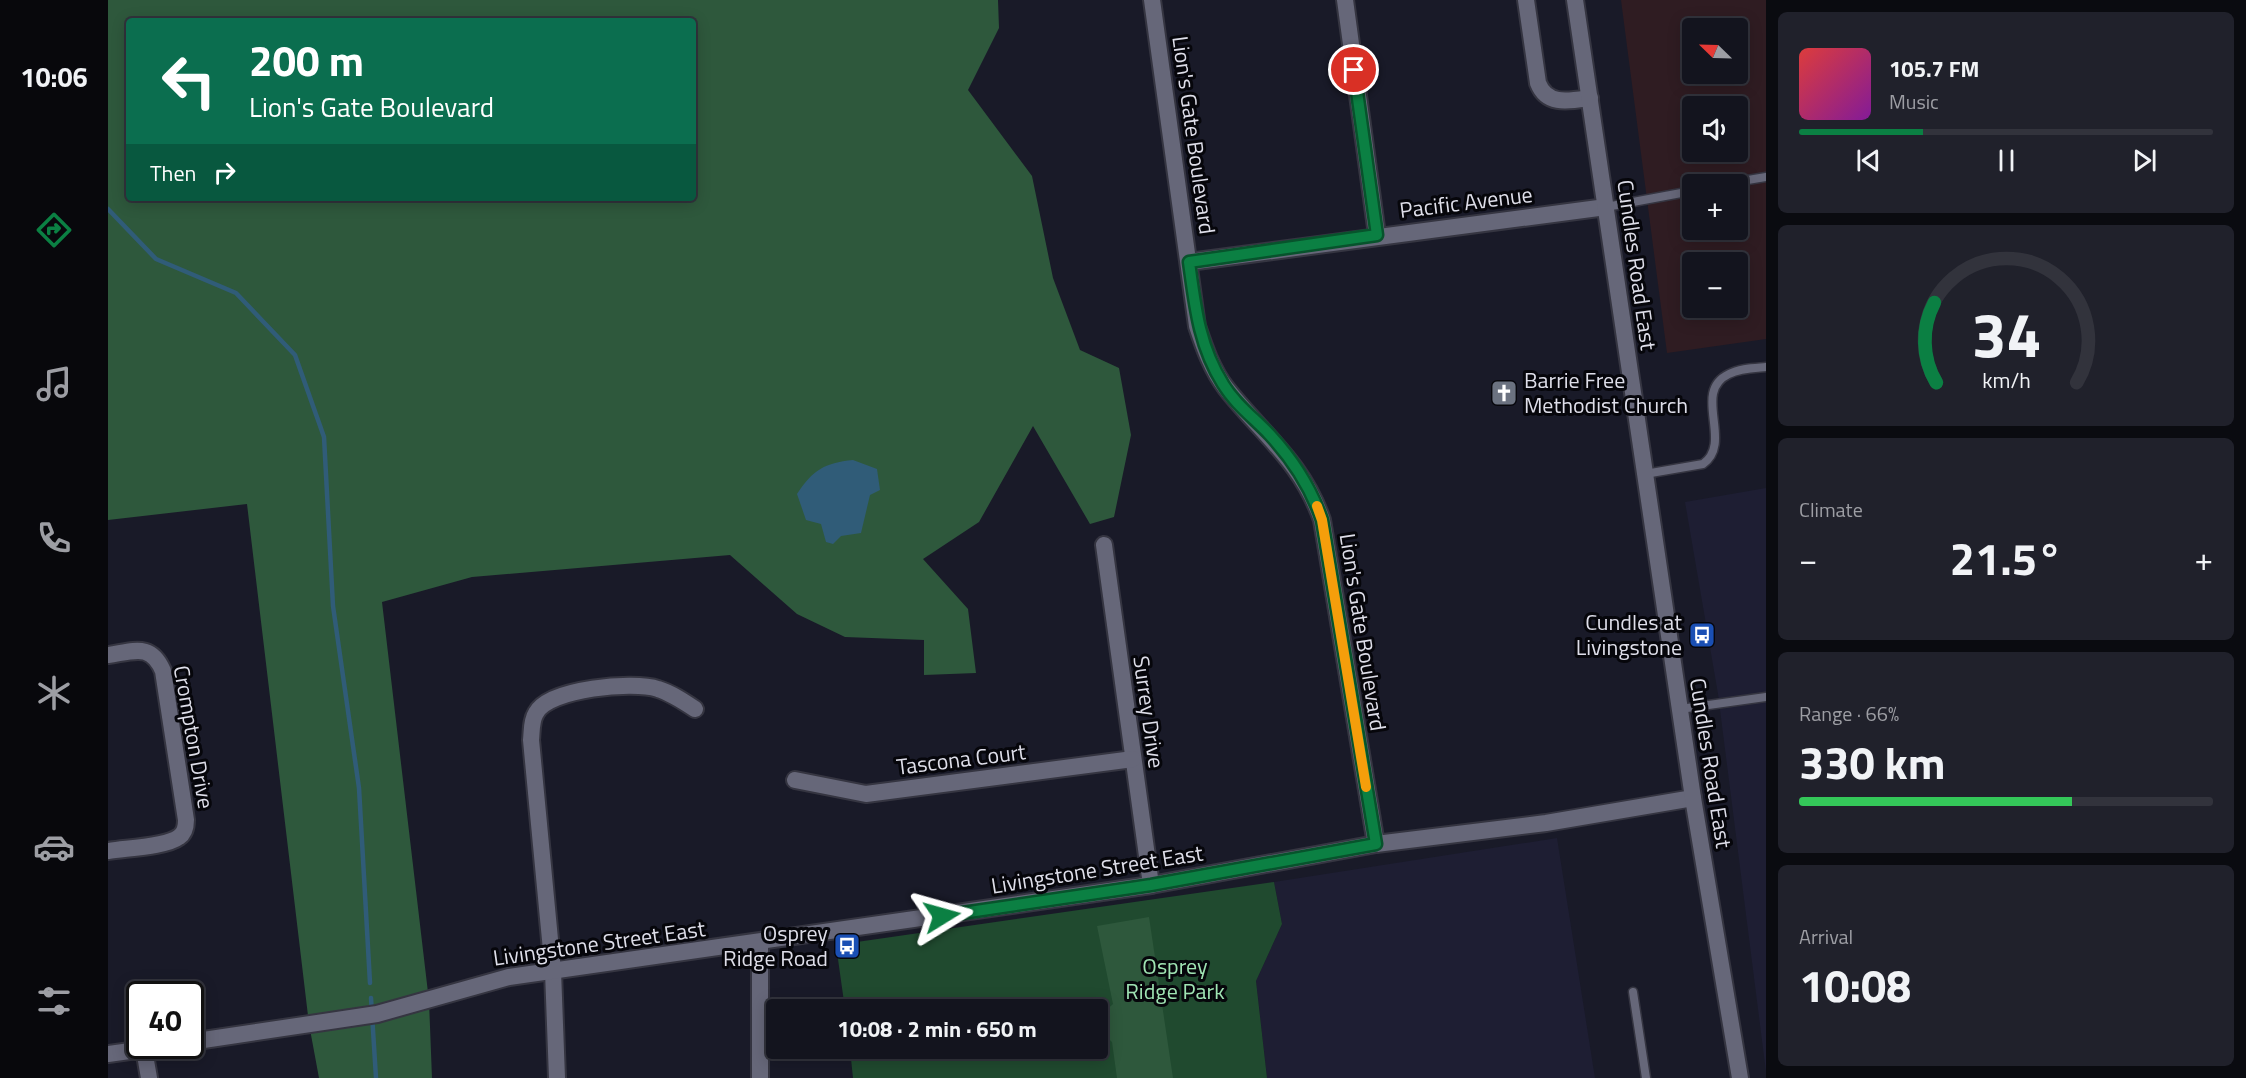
<!DOCTYPE html>
<html lang="en">
<head>
<meta charset="utf-8">
<style>
	:root { --surface:#13141e; --page:#20212b; --text:#f1f3f6; --muted:#9d9ea4; --line:#32333c; --accent:#0b8043 }
	body { margin:0; font-family:"Titillium Web",sans-serif; background:var(--page); color:var(--text); height:100vh; display:flex; flex-direction:column; font-size:22px; white-space:nowrap }
	* { box-sizing:border-box; margin:0 }
	p { font-size:20px; color:var(--muted) }
	.icon { flex:none; width:33px; height:33px; fill:none; stroke:currentColor; stroke-width:2; stroke-linecap:round; stroke-linejoin:round }
	.map { position:relative; flex:1; overflow:hidden }
	.side { display:flex; flex-direction:column; gap:12px; padding:12px; background:#0a0b10; width:480px }
	.side>* { flex:none }
	.guide { position:absolute; left:18px; top:18px; width:570px; height:183px; border-radius:6px; box-shadow:0 3px 15px #0003,0 0 0 2px var(--line); background:#0b6e4f; color:#fff; overflow:hidden }
	.needle { width:39px; rotate:293deg }
	.tools { position:absolute; left:1574px; top:18px; display:grid; gap:12px }
	.tools a { display:grid; place-items:center; width:66px; height:66px; border-radius:6px; background:var(--surface); box-shadow:0 3px 15px #0003,0 0 0 2px var(--line); font-size:30px }
	.speed { position:absolute; left:18px; top:981px; display:flex; gap:12px; font-size:30px; font-weight:700; text-align:center }
	.speed>* { display:grid; place-content:center; width:78px; height:78px; border-radius:50%; background:var(--surface); box-shadow:0 3px 15px #0003,0 0 0 2px var(--line); line-height:1 }
	.speed .limit { border:3px solid #111; border-radius:9px; background:#fff; color:#111 }
	.pin { position:absolute; display:grid; place-items:center; width:51px; height:51px; color:#fff; margin:-26px; border:3px solid #fff; border-radius:50%; box-shadow:0 2px 6px #0007 }
	.me { position:absolute; width:66px; margin:-33px; rotate:82deg; stroke-linejoin:round; filter:drop-shadow(0 0 4px #0008) }
	.turn { display:flex; align-items:center; gap:21px; height:126px; padding:0 24px; font-size:27px }
	.turn .icon { width:78px; height:78px; stroke-width:2.5 }
	.turn b { display:block; font-size:42px; line-height:51px }
	.then { display:flex; align-items:center; height:57px; padding:0 24px; background:#0003; gap:12px; font-size:22px }
	.big { font-size:45px; font-weight:700; line-height:1.1 }
	.side .widget { flex:1; display:flex; flex-direction:column; justify-content:center; gap:9px; min-width:0; padding:0 21px; border-radius:9px; background:var(--page) }
	.side .dial { align-items:center; gap:0 }
	.dial svg { height:156px; overflow:visible; fill:none; stroke:var(--line); stroke-width:7; stroke-linecap:round; text-anchor:middle }
	.dial text { fill:var(--text); stroke:none }
	.song { display:flex; align-items:center; gap:18px }
	.cover { width:72px; height:72px; border-radius:9px; background:linear-gradient(135deg,hsl(0 70% 55%),hsl(290 70% 35%)) }
	.played { height:6px; border-radius:3px; background:linear-gradient(90deg,var(--accent) 30%,var(--line) 30%) }
	.keys { display:flex; justify-content:space-around; direction:ltr }
	.heat { display:flex; justify-content:space-between; align-items:center; font-size:33px; direction:ltr }
	.charge { height:9px; border-radius:4px; background:linear-gradient(90deg,#34c759 66%,var(--line) 0) }
	.trip { position:absolute; left:658px; top:999px; width:342px; height:60px; border-radius:6px; background:var(--surface); box-shadow:0 3px 15px #0003,0 0 0 2px var(--line); font-weight:700; line-height:60px; text-align:center }
	main { display:flex; flex:1; min-height:0 }
	.menu { display:flex; flex-direction:column; width:108px; justify-content:space-around; align-items:center; background:#08080c; color:var(--muted) }
	.menu .icon { width:42px; height:42px }
	.menu .active { color:var(--accent) }
	.menu b { font-size:27px; color:var(--text) }
	.map>svg:first-child { display:block }
	.commercial { fill:#2f1c22; fill-rule:evenodd }
	.built { fill:#1e1e33 }
	.green { fill:#204a2f }
	.forest { fill:#2e583c; fill-rule:evenodd }
	.water { fill:#305c78 }
	.lines { fill:none; stroke-linecap:round; stroke-linejoin:round }
	.stream { stroke:#305c78; stroke-width:4.5 }
	.service-casing { stroke:#353541; stroke-width:11 }
	.minor-casing { stroke:#353541; stroke-width:20 }
	.tertiary-casing { stroke:#353541; stroke-width:20 }
	.secondary-casing { stroke:#353541; stroke-width:20 }
	.service { stroke:#666779; stroke-width:8 }
	.minor { stroke:#666779; stroke-width:16 }
	.tertiary { stroke:#666779; stroke-width:16 }
	.secondary { stroke:#666779; stroke-width:16 }
	.route-casing { stroke:#07532c; stroke-width:15 }
	.route { stroke:#0b8043; stroke-width:10 }
	.slow { stroke:#f59e0b; stroke-width:10 }
	.labels { text-anchor:middle; dominant-baseline:central; stroke-width:6; stroke-linejoin:round; paint-order:stroke }
	.street-label { font-size:22px; fill:#dedee9; stroke:#06060b }
	.poi-label { font-size:22px; fill:#dedee9; stroke:#06060b; text-anchor:end }
	.park-label { font-size:22px; fill:#9fe4b3; stroke:#06060b }
</style>
</head>
<body>
<main>
<nav class="menu">
<b>10:06</b>
<svg class="icon active" aria-label="directions" viewBox="0 0 24 24"><path d="M12 3l9 9-9 9-9-9zM9 14v-3h6M13 9l2 2-2 2"/></svg>
<svg class="icon" aria-label="music" viewBox="0 0 24 24"><path d="M9 18V5l10-2v13"/><circle cx="6" cy="18" r="3"/><circle cx="16" cy="16" r="3"/></svg>
<svg class="icon" aria-label="phone" viewBox="0 0 24 24"><path d="M5 4h4l2 5-3 2q2 4 5 5l2-3 5 2v4C11 20 4 13 5 4z"/></svg>
<svg class="icon" aria-label="climate" viewBox="0 0 24 24"><path d="M12 3v18M4 7l16 10M4 17L20 7"/></svg>
<svg class="icon" aria-label="car" viewBox="0 0 24 24"><path d="M5 17H2v-5l4-1 3-4h7l3 4 3 1v5h-3M9 17h6M6 11h13"/><circle cx="7" cy="17" r="2"/><circle cx="17" cy="17" r="2"/></svg>
<svg class="icon" aria-label="filters" viewBox="0 0 24 24"><path d="M4 7h16M4 17h16"/><circle cx="9" cy="7" r="2"/><circle cx="15" cy="17" r="2"/></svg>
</nav>
<div class="map">
<svg width="1658" height="1078" viewBox="0 0 1658 1078">
	<rect width="100%" height="100%" fill="#191a28"/>
	<path class="commercial" d="M1513 0H1658V339L1559 353ZM1584 28H1629V74H1584ZM1584 106H1629V152H1584ZM1584 184H1629V230H1584ZM1584 262H1629V308H1584Z"/>
	<g class="built">
		<path d="M1658 488V1072L1610 694 1577 502Z"/>
		<path d="M1449 838 1487 1078H1159L1148 981 1174 924 1166 882Z"/>
	</g>
	<path class="green" d="M1166 882 1174 924 1148 981 1159 1078H745L742 1049 990 1048V1010L737 1009 728 945Z"/>
	<g class="forest">
		<path d="M0 0H890L891 28 860 90 924 176 945 278 972 350 1011 368 1023 435 1006 517 982 524 925 426 871 522 815 559 860 609 868 673 816 675V640L737 637 689 614 622 555 364 577 274 602 321 1001 324 1078H211L201 1024 139 504 0 520ZM21 21H585V198H21Z"/>
		<path d="M1041 917 1065 1078H1009L1004 1042 990 1029V1018L1005 1004 989 926Z"/>
	</g>
	<path class="water" d="M745 460 769 469 772 490 762 495 753 533 733 536 725 544 718 542 713 524 698 520 689 494C705 470 716 463 745 460Z"/>
	<g class="lines">
		<g class="stream">
			<path d="M0 209 48 259 128 293 187 355 216 437 225 606 251 788 262 983"/>
			<path d="M263 998 268 1078"/>
		</g>
		<defs>
			<g id="service">
				<path d="M1616 184 1658 177"/>
				<path d="M1498 207 1584 191"/>
				<path d="M1537 474 1595 464C1626 442 1583 392 1621 374 1632 368 1646 368 1658 367"/>
				<path d="M1572 709 1658 697"/>
				<path d="M1525 992 1538 1078"/>
			</g>
			<g id="minor">
				<path d="M1044 0 1089 326C1096 347 1104 370 1118 388 1154 434 1194 462 1214 520L1268 844"/>
				<path d="M1237 0 1269 235"/>
				<path d="M1418 0 1430 83C1439 106 1461 101 1482 98"/>
				<path d="M1081 262 1498 207"/>
				<path d="M996 545 1043 885"/>
				<path d="M0 655C27 651 43 643 55 671L78 820C78 826 77 833 71 837 58 847 17 848 0 851"/>
				<path d="M687 780 758 794 1025 759"/>
				<path d="M652 943V1078"/>
				<path d="M36 1049 41 1078"/>
				<path d="M449 1078 445 971 423 740C424 731 423 721 428 713 441 688 526 681 550 689 563 693 575 701 587 709"/>
			</g>
			<g id="tertiary">
				<path d="M82 1042 269 1014 401 977 1043 885 1268 844 1438 823 1585 798"/>
				<path d="M0 1054 57 1046"/>
			</g>
			<path id="secondary" d="M1467 0 1585 798 1632 1078"/>
		</defs>
		<use href="#service" class="service-casing"/>
		<use href="#minor" class="minor-casing"/>
		<use href="#tertiary" class="tertiary-casing"/>
		<use href="#secondary" class="secondary-casing"/>
		<use href="#service" class="service"/>
		<use href="#minor" class="minor"/>
		<use href="#tertiary" class="tertiary"/>
		<use href="#secondary" class="secondary"/>
	</g>
	<g class="lines">
		<defs>
			<path id="route" d="M834 916 1043 885 1268 844 1214 520C1203 488 1185 460 1162 435 1146 418 1127 404 1115 384 1091 346 1087 306 1081 262L1269 235 1246 70"/>
		</defs>
		<use href="#route" class="route-casing"/>
		<use href="#route" class="route"/>
		<path class="slow" d="M1209 506 1214 520 1258 787"/>
	</g>
	<defs>
		<symbol id="church-square" viewBox="-11 -11 22 22"><rect x="-9" y="-9" width="18" height="18" rx="4" fill="#6b7280" stroke="#06060b"/><path d="M-1.2-6h2.4v3.5h3.3v2.4h-3.3V6h-2.4V-.1h-3.3v-2.4h3.3Z" fill="#fff"/></symbol>
		<symbol id="bus-square" viewBox="-11 -11 22 22"><rect x="-9" y="-9" width="18" height="18" rx="4" fill="#1a4fb4" stroke="#06060b"/><path d="M-5-6H5V4H4V6H2V4H-2V6H-4V4H-5ZM-3.5-4V0h7V-4ZM-3.5 1.2v1.5H-2V1.2ZM2 1.2v1.5H3.5V1.2Z" fill="#fff"/></symbol>
	</defs>
	<g fill-rule="evenodd">
		<use href="#church-square" x="1381" y="378" width="30" height="30"/>
		<use href="#bus-square" x="1579" y="620" width="30" height="30"/>
		<use href="#bus-square" x="724" y="931" width="30" height="30"/>
	</g>
	<g class="labels">
		<g class="street-label">
			<text transform="translate(1086 135) rotate(82)">Lion's Gate Boulevard</text>
			<text transform="translate(1358 202) rotate(-7)">Pacific Avenue</text>
			<text transform="translate(1529 265) rotate(82)">Cundles Road East</text>
			<text transform="translate(1255 632) rotate(81)">Lion's Gate Boulevard</text>
			<text transform="translate(1041 712) rotate(82)">Surrey Drive</text>
			<text transform="translate(86 737) rotate(80)">Crompton Drive</text>
			<text transform="translate(853 759) rotate(-7)">Tascona Court</text>
			<text transform="translate(1603 763) rotate(81)">Cundles Road East</text>
			<text transform="translate(989 869) rotate(-9)">Livingstone Street East</text>
			<text transform="translate(491 943) rotate(-8)">Livingstone Street East</text>
		</g>
		<g class="poi-label">
			<text x="1416" y="380" text-anchor="start">Barrie Free<tspan x="1416" dy="25">Methodist Church</tspan></text>
			<text x="1574" y="622">Cundles at<tspan x="1574" dy="25">Livingstone</tspan></text>
			<text x="720" y="933">Osprey<tspan x="720" dy="25">Ridge Road</tspan></text>
		</g>
		<g class="park-label">
			<text x="1067" y="966">Osprey<tspan x="1067" dy="25">Ridge Park</tspan></text>
		</g>
	</g>
</svg>
<div class="tools">
<a><svg class="needle" viewBox="-14 -14 28 28"><path d="M0-13l5 13h-10z" fill="#e53935"/><path d="M0 13l5-13h-10z" fill="#9d9ea4"/></svg></a>
<a><svg class="icon" aria-label="sound" viewBox="0 0 24 24"><path d="M4 9h4l5-4v14l-5-4H4zM17 9q2 3 0 6"/></svg></a>
<a>+</a>
<a>−</a>
</div>
<div class="speed"><div class="limit">40</div></div>
<div class="pin" style="left:1246px;top:70px;background:#d93025"><svg class="icon" aria-label="arrive" viewBox="0 0 24 24"><path d="M6 21V4h12l-3 4 3 4H6"/></svg></div>
<svg class="me" style="left:834px;top:916px" viewBox="-20 -20 40 40"><path d="M0-17L14 15 0 8-14 15z" fill="#0b8043" stroke="#fff" stroke-width="4"/></svg>
<div class="trip">10:08 · 2 min · 650 m</div>
<div class="guide">
<div class="turn"><svg class="icon" aria-label="left" viewBox="0 0 24 24"><path d="M17 20v-9H6M10 6l-5 5 5 5"/></svg><div><b>200 m</b>Lion's Gate Boulevard</div></div>
<div class="then">Then<svg class="icon" aria-label="right" viewBox="0 0 24 24"><path d="M7 20v-9h11M14 6l5 5-5 5"/></svg></div>
</div>
</div>
<section class="side">
<div class="widget">
<div class="song"><i class="cover"></i><div><b>105.7 FM</b><p>Music</p></div></div>
<div class="played"></div>
<div class="keys"><svg class="icon" aria-label="previous" viewBox="0 0 24 24"><path d="M18 5L8 12l10 7zM5 5v14"/></svg><svg class="icon" aria-label="pause" viewBox="0 0 24 24"><path d="M8 5v14M16 5v14"/></svg><svg class="icon" aria-label="next" viewBox="0 0 24 24"><path d="M6 5l10 7-10 7zM19 5v14"/></svg></div>
</div>
<div class="widget dial"><svg viewBox="0 0 100 80">
<path d="M14 69A42 42 0 1 1 86 69"/>
<path d="M14 69A42 42 0 0 1 13 28" stroke="#0b8043"/>
<text x="50" y="56" font-size="32" font-weight="700">34</text>
<text x="50" y="72" font-size="11">km/h</text>
</svg></div>
<div class="widget"><p>Climate</p>
<div class="heat"><a>−</a><b class="big">21.5°</b><a>+</a></div>
</div>
<div class="widget"><p>Range · 66%</p><b class="big">330 km</b><div class="charge"></div></div>
<div class="widget"><p>Arrival</p><b class="big">10:08</b></div>
</section>
</main>
</body>
</html>
